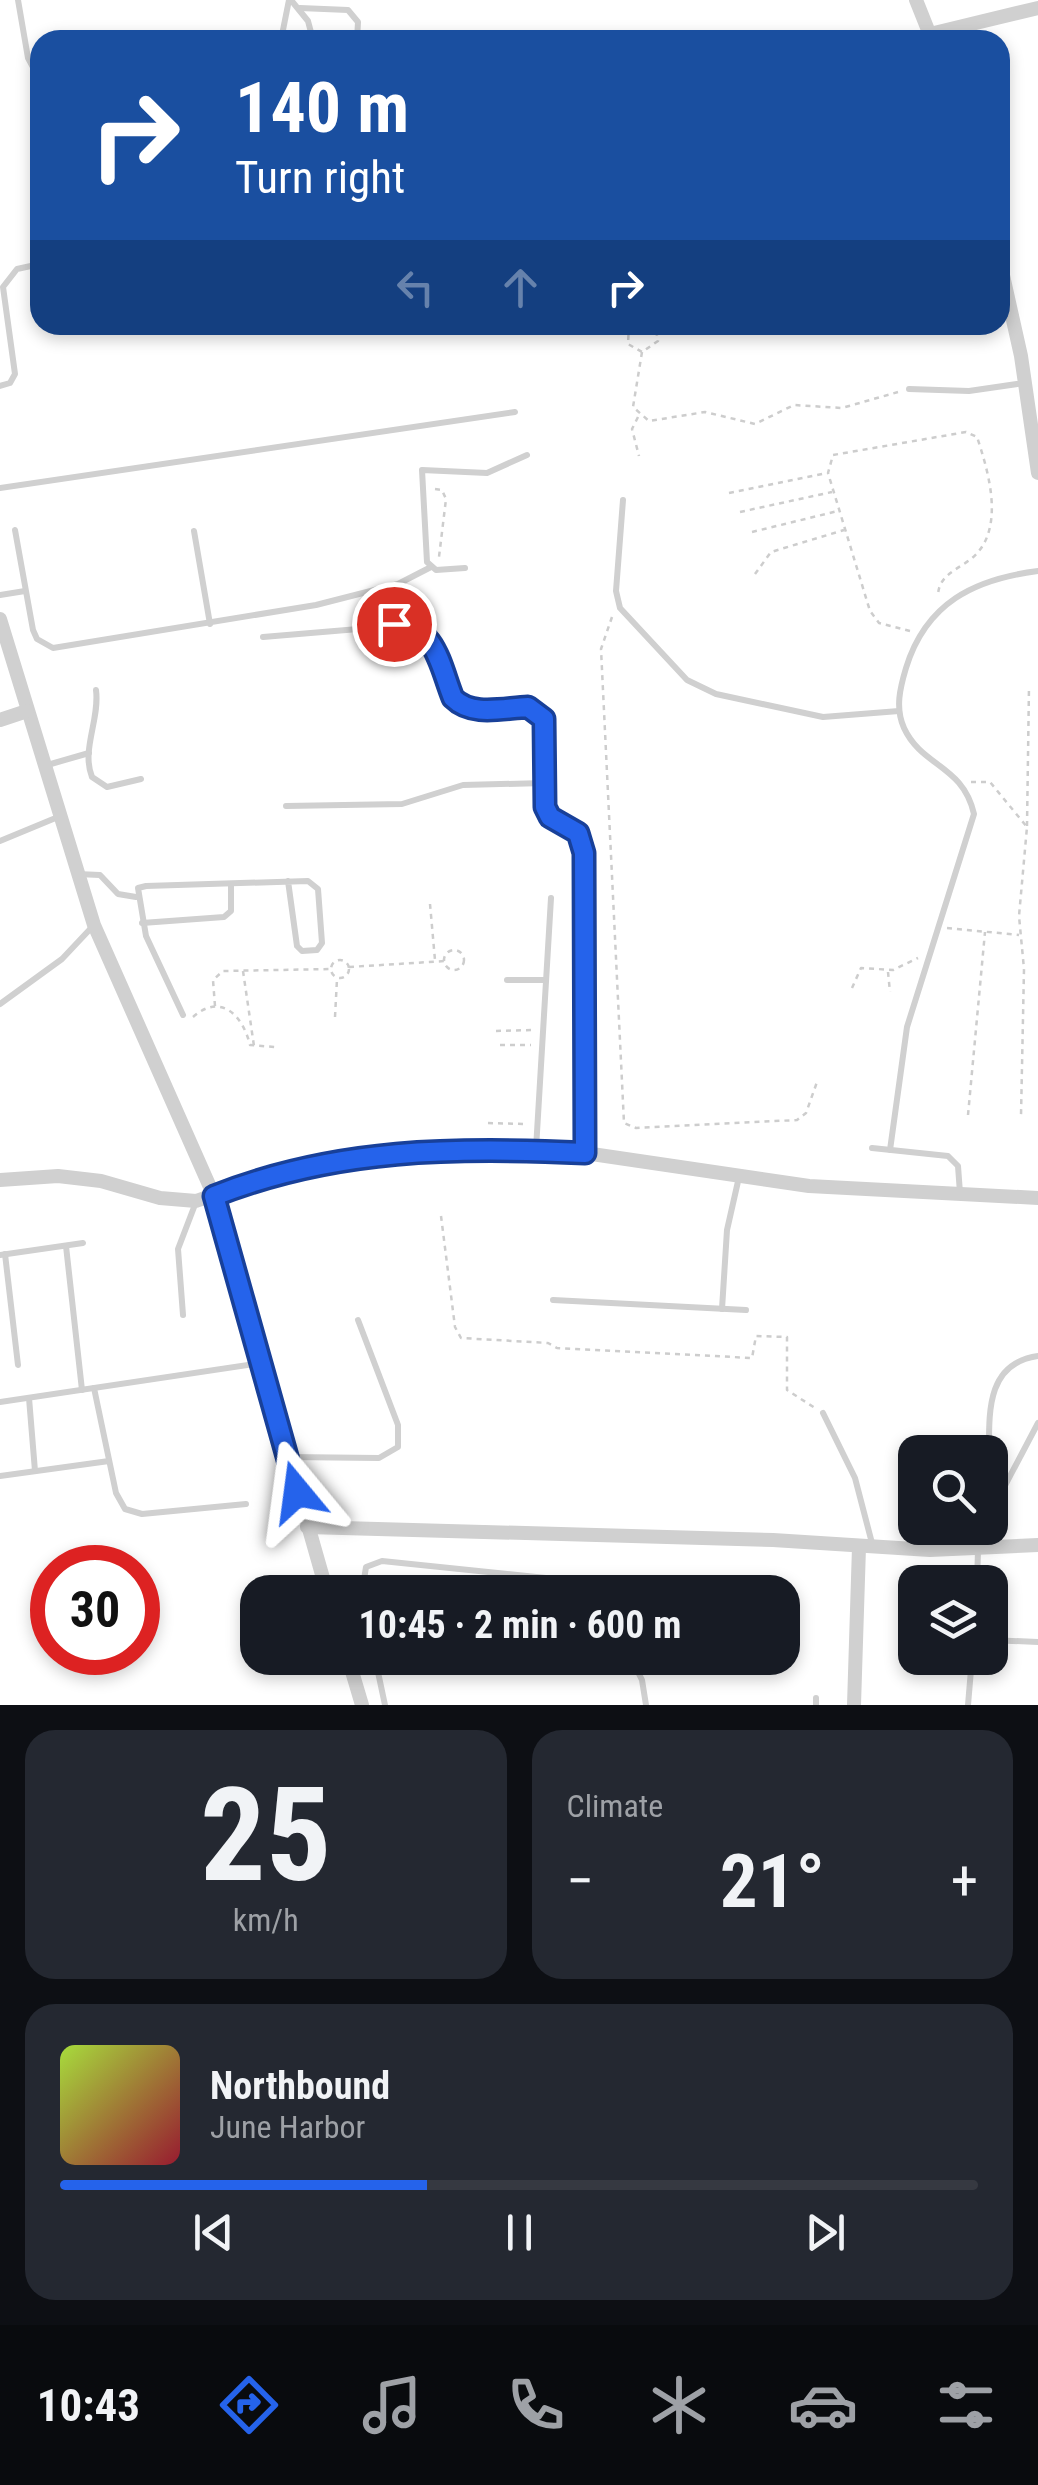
<!DOCTYPE html>
<html lang="en">
<head>
<meta charset="utf-8">
<style>
	:root { --surface:#171b24; --page:#242831; --text:#f1f3f6; --muted:#9ea1a6; --line:#363941; --accent:#2563eb }
	body { margin:0; font-family:"Roboto Condensed",sans-serif; background:var(--page); color:var(--text); height:100vh; display:flex; flex-direction:column; font-size:38px; white-space:nowrap }
	* { box-sizing:border-box; margin:0 }
	p { font-size:32px; color:var(--muted) }
	.icon { flex:none; width:55px; height:55px; fill:none; stroke:currentColor; stroke-width:2; stroke-linecap:round; stroke-linejoin:round }
	.map { position:relative; height:1705px; overflow:hidden }
	.details { display:flex; flex-direction:column; gap:25px; padding:25px; background:#0d0f14; flex:1 }
	.details>* { flex:none }
	.guide { position:absolute; left:30px; top:30px; width:980px; height:305px; border-radius:30px; box-shadow:0 5px 15px #0003; background:#1a4fa0; color:#fff; overflow:hidden }
	.buttons { position:absolute; left:898px; top:1435px; display:grid; gap:20px }
	.buttons a { display:grid; place-items:center; width:110px; height:110px; border-radius:20px; background:var(--surface); box-shadow:0 5px 15px #0003; font-size:50px }
	.speed { position:absolute; left:30px; top:1545px; display:flex; gap:20px; font-size:50px; font-weight:700; text-align:center }
	.speed>* { display:grid; place-content:center; width:130px; height:130px; border-radius:50%; background:var(--surface); box-shadow:0 5px 15px #0003; line-height:1 }
	.speed .limit { border:15px solid #d22; background:#fff; color:#111 }
	.pin { position:absolute; display:grid; place-items:center; width:85px; height:85px; color:#fff; margin:-42px; border:5px solid #fff; border-radius:50%; box-shadow:0 2px 10px #0007 }
	.me { position:absolute; width:110px; margin:-55px; rotate:344deg; stroke-linejoin:round; filter:drop-shadow(0 0 8px #0008) }
	.turn { display:flex; align-items:center; gap:35px; height:210px; padding:0 40px; font-size:45px }
	.turn .icon { width:130px; height:130px; stroke-width:2.5 }
	.turn b { display:block; font-size:70px; line-height:85px }
	.lanes { display:flex; align-items:center; height:95px; padding:0 40px; background:#0003; justify-content:center; gap:50px; direction:ltr }
	.lanes .off { opacity:.35 }
	.big { font-size:75px; font-weight:700; line-height:1.1 }
	.details .card { flex:1; display:flex; flex-direction:column; justify-content:center; gap:15px; min-width:0; padding:0 35px; border-radius:30px; background:var(--page) }
	.details .dial { align-items:center; gap:0 }
	.dial b { font-size:130px; line-height:1 }
	.song { display:flex; align-items:center; gap:30px }
	.cover { width:120px; height:120px; border-radius:15px; background:linear-gradient(135deg,hsl(80 70% 55%),hsl(350 70% 35%)) }
	.played { height:10px; border-radius:5px; background:linear-gradient(90deg,var(--accent) 40%,var(--line) 40%) }
	.keys { display:flex; justify-content:space-around; direction:ltr }
	.heat { display:flex; justify-content:space-between; align-items:center; font-size:55px; direction:ltr }
	.details .tiles { flex:1; display:grid; gap:25px; grid-template-columns:1fr 1fr }
	.card:last-child { grid-column:span 2 }
	.trip { position:absolute; left:240px; top:1575px; width:560px; height:100px; border-radius:30px; background:var(--surface); box-shadow:0 5px 15px #0003; font-weight:700; line-height:100px; text-align:center }
	.dock { display:flex; height:160px; justify-content:space-around; align-items:center; background:#090b0e; color:var(--muted) }
	.dock .icon { width:70px; height:70px }
	.dock .active { color:var(--accent) }
	.dock b { font-size:45px; color:var(--text) }
	.map>svg:first-child { display:block }
	.lines { fill:none; stroke-linecap:round; stroke-linejoin:round }
	.path { stroke:#cdcdcd; stroke-width:2.5; stroke-dasharray:5 5; stroke-linecap:butt }
	.lane { stroke:#d0d0d0; stroke-width:6 }
	.street { stroke:#d0d0d0; stroke-width:14 }
	.route-casing { stroke:#184099; stroke-width:25 }
	.route { stroke:#2563eb; stroke-width:18 }
</style>
</head>
<body>
<div class="map">
<svg width="1038" height="1705" viewBox="0 0 1038 1705">
	<rect width="100%" height="100%" fill="#fff"/>
	<g class="lines">
		<g class="path">
			<path d="M629 325 628 344 642 352 658 341 655 325"/>
			<path d="M725 325 739 334"/>
			<path d="M660 331 682 325"/>
			<path d="M642 352 633 407 649 421 705 412 755 424 794 405 842 408 898 392"/>
			<path d="M638 417 632 429 639 456"/>
			<path d="M435 489 442 490 446 499 439 557"/>
			<path d="M729 493 827 473"/>
			<path d="M740 512 832 492"/>
			<path d="M752 532 838 511"/>
			<path d="M755 574 771 552 844 530"/>
			<path d="M612 617 601 649 624 1123 636 1128 797 1120 806 1113 817 1082"/>
			<path d="M910 631 879 623 870 611 828 473 833 455 966 432 977 437C988 470 1003 521 979 551 966 568 939 571 938 595"/>
			<path d="M971 782H990L1027 827 1019 916 1024 969 1021 1116"/>
			<path d="M1027 826 1029 686"/>
			<path d="M430 904 435 960"/>
			<path d="M947 928 1019 935"/>
			<circle cx="454" cy="960" r="10"/>
			<circle cx="340" cy="969" r="9"/>
			<path d="M349 967 445 961"/>
			<path d="M243 971 254 1046"/>
			<path d="M888 972 890 992"/>
			<path d="M852 988 861 968 893 970 918 958"/>
			<path d="M215 1006 213 980 223 971 331 969"/>
			<path d="M193 1017C221 992 243 1016 250 1045L275 1047"/>
			<path d="M335 1017 337 979"/>
			<path d="M496 1031 532 1030"/>
			<path d="M500 1045H531"/>
			<path d="M968 1115 985 932"/>
			<path d="M488 1123 526 1124"/>
			<path d="M441 1216 455 1327 461 1338 548 1343 557 1348 752 1358 756 1336 787 1337V1390L815 1408"/>
		</g>
		<g class="lane">
			<path d="M18 0 28 58 40 80"/>
			<path d="M291 0 308 21 313 40"/>
			<path d="M300 8 348 10 358 22 357 40"/>
			<path d="M281 40 289 0"/>
			<path d="M34 199 40 198"/>
			<path d="M0 386 10 383 15 374 3 287 17 269 40 264"/>
			<path d="M909 389 969 391 1024 383"/>
			<path d="M0 488 515 412"/>
			<path d="M623 500 616 591 620 608 687 680 716 694 823 717 899 711"/>
			<path d="M15 530 33 630 37 639 53 648 316 605 398 584 431 567"/>
			<path d="M194 531 210 624"/>
			<path d="M465 568 436 570 427 562 422 470 487 473 527 455"/>
			<path d="M0 595 25 591"/>
			<path d="M263 637 406 625C451 640 432 689 463 707 486 720 519 696 541 713L545 807C552 822 564 822 576 832 591 845 585 885 585 904"/>
			<path d="M96 690C100 719 81 750 92 777L107 787 141 779"/>
			<path d="M44 766 89 753"/>
			<path d="M286 806 402 804 463 785 544 783"/>
			<path d="M0 841 58 817"/>
			<path d="M77 874 100 875 118 894 136 897"/>
			<path d="M142 923 224 917 231 911V884"/>
			<path d="M507 980H546"/>
			<path d="M0 1004 62 959 93 926"/>
			<path d="M183 1015 146 936 138 888 146 886 308 881 318 889 322 943 317 950 302 951 297 946 288 881"/>
			<path d="M872 1148 948 1156 958 1166 960 1193"/>
			<path d="M536 1149 551 898"/>
			<path d="M890 1150 907 1027 974 814C963 765 922 767 904 728 895 708 900 688 906 668 926 603 974 579 1038 571"/>
			<path d="M66 1246 82 1390"/>
			<path d="M5 1254 18 1365"/>
			<path d="M0 1255 83 1243"/>
			<path d="M553 1300 746 1310"/>
			<path d="M722 1309 727 1230 739 1177"/>
			<path d="M183 1315 178 1249 196 1202"/>
			<path d="M94 1388 116 1493 125 1509 142 1514 246 1504"/>
			<path d="M29 1398 35 1471"/>
			<path d="M0 1402 261 1363"/>
			<path d="M823 1413 855 1478 873 1547"/>
			<path d="M989 1452C989 1411 987 1363 1038 1356"/>
			<path d="M288 1457 379 1458 398 1447V1425L358 1320"/>
			<path d="M0 1476 109 1461"/>
			<path d="M990 1514 1038 1423"/>
			<path d="M987 1546V1528"/>
			<path d="M977 1582 978 1551"/>
			<path d="M362 1592 366 1567 382 1561 565 1580 583 1592"/>
			<path d="M990 1640 1038 1642"/>
			<path d="M375 1658 385 1705"/>
			<path d="M631 1658 642 1680 646 1705"/>
			<path d="M816 1705V1698"/>
			<path d="M968 1705 972 1658"/>
		</g>
		<g class="street">
			<path d="M916 0 932 40"/>
			<path d="M930 34 1038 8"/>
			<path d="M1000 262 1021 356 1038 473"/>
			<path d="M0 619 94 925 214 1196 327 1592"/>
			<path d="M0 720 27 711"/>
			<path d="M585 1153V906"/>
			<path d="M0 1180 58 1176 101 1181 160 1198 196 1201 274 1174 338 1159 417 1150 496 1149 585 1153 809 1186 1038 1198"/>
			<path d="M307 1527 773 1540 930 1550 1038 1545"/>
			<path d="M348 1658 362 1705"/>
			<path d="M854 1705 859 1547"/>
		</g>
	</g>
	<g class="lines">
		<defs>
			<path id="route" d="M297 1492 214 1196C335 1148 456 1147 585 1153L584 853 578 833 550 817 545 807 544 719 528 707C503 708 472 717 453 698 440 666 436 625 394 624"/>
		</defs>
		<use href="#route" class="route-casing"/>
		<use href="#route" class="route"/>
	</g>
</svg>
<div class="buttons">
<a><svg class="icon" aria-label="search" viewBox="0 0 24 24"><circle cx="10" cy="10" r="6"/><path d="M15 15l6 6"/></svg></a>
<a><svg class="icon" aria-label="layers" viewBox="0 0 24 24"><path d="M12 4l9 5-9 5-9-5zM3 14l9 5 9-5"/></svg></a>
</div>
<div class="speed"><div class="limit">30</div></div>
<div class="pin" style="left:394px;top:624px;background:#d93025"><svg class="icon" aria-label="arrive" viewBox="0 0 24 24"><path d="M6 21V4h12l-3 4 3 4H6"/></svg></div>
<svg class="me" style="left:297px;top:1492px" viewBox="-20 -20 40 40"><path d="M0-17L14 15 0 8-14 15z" fill="#2563eb" stroke="#fff" stroke-width="4"/></svg>
<div class="trip">10:45 · 2 min · 600 m</div>
<div class="guide">
<div class="turn"><svg class="icon" aria-label="right" viewBox="0 0 24 24"><path d="M7 20v-9h11M14 6l5 5-5 5"/></svg><div><b>140 m</b>Turn right</div></div>
<div class="lanes"><svg class="icon off" aria-label="left" viewBox="0 0 24 24"><path d="M17 20v-9H6M10 6l-5 5 5 5"/></svg><svg class="icon off" aria-label="ahead" viewBox="0 0 24 24"><path d="M12 20V5M6 11l6-6 6 6"/></svg><svg class="icon" aria-label="right" viewBox="0 0 24 24"><path d="M7 20v-9h11M14 6l5 5-5 5"/></svg></div>
</div>
</div>
<section class="details">
<div class="tiles">
<div class="card dial"><b>25</b><p>km/h</p></div>
<div class="card"><p>Climate</p>
<div class="heat"><a>−</a><b class="big">21°</b><a>+</a></div>
</div>
<div class="card">
<div class="song"><i class="cover"></i><div><b>Northbound</b><p>June Harbor</p></div></div>
<div class="played"></div>
<div class="keys"><svg class="icon" aria-label="previous" viewBox="0 0 24 24"><path d="M18 5L8 12l10 7zM5 5v14"/></svg><svg class="icon" aria-label="pause" viewBox="0 0 24 24"><path d="M8 5v14M16 5v14"/></svg><svg class="icon" aria-label="next" viewBox="0 0 24 24"><path d="M6 5l10 7-10 7zM19 5v14"/></svg></div>
</div>
</div>
</section>
<nav class="dock">
<b>10:43</b>
<svg class="icon active" aria-label="directions" viewBox="0 0 24 24"><path d="M12 3l9 9-9 9-9-9zM9 14v-3h6M13 9l2 2-2 2"/></svg>
<svg class="icon" aria-label="music" viewBox="0 0 24 24"><path d="M9 18V5l10-2v13"/><circle cx="6" cy="18" r="3"/><circle cx="16" cy="16" r="3"/></svg>
<svg class="icon" aria-label="phone" viewBox="0 0 24 24"><path d="M5 4h4l2 5-3 2q2 4 5 5l2-3 5 2v4C11 20 4 13 5 4z"/></svg>
<svg class="icon" aria-label="climate" viewBox="0 0 24 24"><path d="M12 3v18M4 7l16 10M4 17L20 7"/></svg>
<svg class="icon" aria-label="car" viewBox="0 0 24 24"><path d="M5 17H2v-5l4-1 3-4h7l3 4 3 1v5h-3M9 17h6M6 11h13"/><circle cx="7" cy="17" r="2"/><circle cx="17" cy="17" r="2"/></svg>
<svg class="icon" aria-label="filters" viewBox="0 0 24 24"><path d="M4 7h16M4 17h16"/><circle cx="9" cy="7" r="2"/><circle cx="15" cy="17" r="2"/></svg>
</nav>
</body>
</html>
